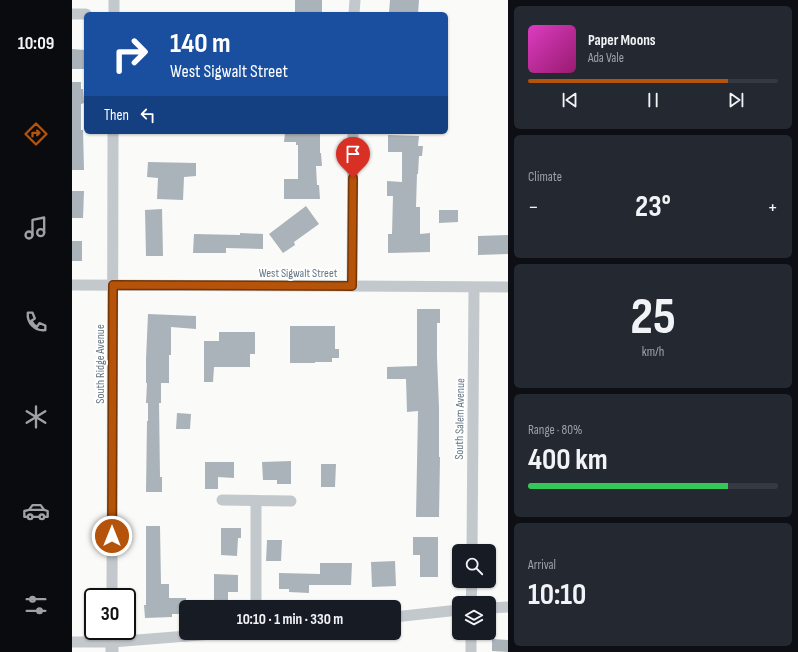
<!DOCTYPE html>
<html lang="en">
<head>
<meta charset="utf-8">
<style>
	:root { --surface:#171b24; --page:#242831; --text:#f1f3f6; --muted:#9ea1a6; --line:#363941; --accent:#b45309 }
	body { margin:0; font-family:"Sofia Sans Condensed",sans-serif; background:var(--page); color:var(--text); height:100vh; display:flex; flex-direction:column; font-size:15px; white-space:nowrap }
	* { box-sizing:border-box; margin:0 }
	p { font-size:13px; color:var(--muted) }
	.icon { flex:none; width:22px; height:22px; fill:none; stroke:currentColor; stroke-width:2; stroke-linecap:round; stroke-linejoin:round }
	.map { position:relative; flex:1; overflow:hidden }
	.details { display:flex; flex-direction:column; gap:6px; padding:6px; background:#0d0f14; width:290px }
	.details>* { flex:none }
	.banner { position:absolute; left:12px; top:12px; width:364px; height:122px; border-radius:6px; box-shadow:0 1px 3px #0004; background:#1a4fa0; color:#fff; overflow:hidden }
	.buttons { position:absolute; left:380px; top:544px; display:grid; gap:8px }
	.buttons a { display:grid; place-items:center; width:44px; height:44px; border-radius:6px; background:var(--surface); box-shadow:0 1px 3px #0004; font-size:20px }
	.speed { position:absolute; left:12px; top:588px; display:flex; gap:8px; font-size:20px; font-weight:700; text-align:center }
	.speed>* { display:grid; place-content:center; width:52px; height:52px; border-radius:50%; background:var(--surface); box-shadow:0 1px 3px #0004; line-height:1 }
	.speed .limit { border:2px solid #111; border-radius:6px; background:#fff; color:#111 }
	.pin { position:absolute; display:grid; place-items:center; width:34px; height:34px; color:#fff; margin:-41px -17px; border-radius:50% 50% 50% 0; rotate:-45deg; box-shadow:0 0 4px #0007 }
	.pin .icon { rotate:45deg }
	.me { position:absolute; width:44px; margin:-22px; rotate:0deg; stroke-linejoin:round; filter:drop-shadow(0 0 3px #0008) }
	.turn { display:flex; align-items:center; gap:14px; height:84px; padding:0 20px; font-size:18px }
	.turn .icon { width:52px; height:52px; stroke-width:2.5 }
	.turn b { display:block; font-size:28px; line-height:34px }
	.then { display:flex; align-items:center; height:38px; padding:0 20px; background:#0003; gap:8px; font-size:15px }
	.big { font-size:30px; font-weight:700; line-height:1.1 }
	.details .card { flex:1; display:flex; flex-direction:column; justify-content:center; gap:6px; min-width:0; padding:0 14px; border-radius:6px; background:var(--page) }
	.details .dial { align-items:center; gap:0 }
	.dial b { font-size:52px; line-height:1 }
	.song { display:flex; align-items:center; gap:12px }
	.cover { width:48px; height:48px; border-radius:6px; background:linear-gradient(135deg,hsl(310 70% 55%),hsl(320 70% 35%)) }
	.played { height:4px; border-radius:2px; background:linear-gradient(90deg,var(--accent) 80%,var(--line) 80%) }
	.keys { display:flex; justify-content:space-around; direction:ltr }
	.heat { display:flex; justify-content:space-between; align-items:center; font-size:22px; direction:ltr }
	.charge { height:6px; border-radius:3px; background:linear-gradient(90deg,#34c759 80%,var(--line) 0) }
	.trip { position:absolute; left:107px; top:600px; width:222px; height:40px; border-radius:6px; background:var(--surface); box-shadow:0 1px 3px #0004; font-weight:700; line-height:40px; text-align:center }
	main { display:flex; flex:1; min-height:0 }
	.dock { display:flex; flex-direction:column; width:72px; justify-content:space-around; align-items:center; background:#090b0e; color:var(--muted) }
	.dock .icon { width:28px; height:28px }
	.dock .active { color:var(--accent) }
	.dock b { font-size:18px; color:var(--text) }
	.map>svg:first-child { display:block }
	.building { fill:#aab3b9 }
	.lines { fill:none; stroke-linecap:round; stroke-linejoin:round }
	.minor { stroke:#c3c8cc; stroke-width:11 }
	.tertiary { stroke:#c3c8cc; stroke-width:13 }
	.route-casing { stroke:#753606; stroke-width:10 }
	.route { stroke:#b45309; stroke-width:7 }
	.labels { text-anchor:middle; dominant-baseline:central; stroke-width:4; stroke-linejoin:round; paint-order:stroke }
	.street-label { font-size:12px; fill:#657683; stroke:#fff }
</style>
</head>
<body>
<main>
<nav class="dock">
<b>10:09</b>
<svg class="icon active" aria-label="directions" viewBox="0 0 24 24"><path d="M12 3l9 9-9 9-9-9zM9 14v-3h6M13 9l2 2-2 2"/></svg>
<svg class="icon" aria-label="music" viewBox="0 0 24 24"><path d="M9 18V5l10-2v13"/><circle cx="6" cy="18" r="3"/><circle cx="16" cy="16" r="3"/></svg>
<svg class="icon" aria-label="phone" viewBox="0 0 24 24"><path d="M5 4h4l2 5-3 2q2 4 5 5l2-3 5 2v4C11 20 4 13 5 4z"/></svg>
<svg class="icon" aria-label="climate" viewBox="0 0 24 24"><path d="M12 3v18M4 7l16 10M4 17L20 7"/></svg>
<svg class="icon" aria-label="car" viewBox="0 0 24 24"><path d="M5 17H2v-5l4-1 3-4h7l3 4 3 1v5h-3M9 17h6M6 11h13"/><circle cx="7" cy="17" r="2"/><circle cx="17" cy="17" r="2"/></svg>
<svg class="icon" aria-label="filters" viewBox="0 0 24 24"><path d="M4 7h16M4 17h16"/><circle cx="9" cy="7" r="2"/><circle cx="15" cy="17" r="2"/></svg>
</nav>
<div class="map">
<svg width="436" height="652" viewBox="0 0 436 652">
	<rect width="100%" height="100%" fill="#fafaf8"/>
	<g class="building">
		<path d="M223 0H250V13L223 14Z"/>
		<path d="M318 0H347L346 14H325V13H317Z"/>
		<path d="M0 49 13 50 12 69H0Z"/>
		<path d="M0 82H9V89H11L12 103 9 104V130H11L12 170H0Z"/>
		<path d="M213 132H248V153H249L250 166H244L245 185H247L248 199H212V179H226V145H224V142H212Z"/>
		<path d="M316 135 347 136 346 146H351L350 156H347L346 174H345L344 207H348V234L358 233V252L316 253V234H320L321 196H315V181L330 182V152H316Z"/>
		<path d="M76 162 124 163V176L112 177 111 200 85 199 86 178 75 177Z"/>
		<path d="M0 191H12L11 218H0Z"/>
		<path d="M234 206 247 224 222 242 223 245 211 253 197 234Z"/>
		<path d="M90 209 91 256H74L73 210Z"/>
		<path d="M367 210H386V222L367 223Z"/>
		<path d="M168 233 191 234V249L154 248V253H121L122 234 168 235Z"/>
		<path d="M436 235V254L406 255V236Z"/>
		<rect x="0" y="241" width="10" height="20"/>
		<path d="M345 309H368V323H365V357L367 408V457H368L367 517H344L346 411 335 412 334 379H315V367L345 366Z"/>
		<path d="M76 314 124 316V329L99 327V355H97V383H89V403H87L88 477H90V492H74L75 421H76V403H74L75 383H74V359Z"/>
		<path d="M218 326H263V349H267V358H260V362H243V363H218Z"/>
		<path d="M147 332H183V354H178V367H142L141 382H132V341H147Z"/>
		<path d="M105 413 119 414 118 429H104Z"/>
		<path d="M219 461V484H205V480H191L190 462Z"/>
		<path d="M133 462H162V478L146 477V489H133Z"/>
		<path d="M249 464H264L263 487H249Z"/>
		<path d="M74 526H88L89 584H97V598H114V614H100V617L73 618 72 605H74Z"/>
		<path d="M149 528H169V538H166L165 556 149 555Z"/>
		<path d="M341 537H366V577H348V555H341Z"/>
		<path d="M195 540H210L209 561H194Z"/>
		<path d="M323 561 324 586 300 587 299 562Z"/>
		<path d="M248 563H280L279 585H237V593L217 592V589H207V573L248 574Z"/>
		<path d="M142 574 166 575V592H156V605H142Z"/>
		<path d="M420 639 436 640V652L420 651Z"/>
	</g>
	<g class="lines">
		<g class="minor">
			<path d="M0 14H14"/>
			<path d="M42 14V0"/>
			<path d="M282 14 283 0"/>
			<path d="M0 285 280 286 436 287"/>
			<path d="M280 286 281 132"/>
			<path d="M150 500 219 501"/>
			<path d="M400 551 402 288"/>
			<path d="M40 597 41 132"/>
			<path d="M399 603 400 581"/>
			<path d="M184 607V501"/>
			<path d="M417 608 436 607"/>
			<path d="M322 617 387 610"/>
			<path d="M0 642H40L153 633"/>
			<path d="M40 642V631"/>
			<path d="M399 652V633"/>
		</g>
		<path class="tertiary" d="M40 642V652"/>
	</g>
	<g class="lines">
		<defs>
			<path id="route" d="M40 536 41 285 280 286 281 178"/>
		</defs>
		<use href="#route" class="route-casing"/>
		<use href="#route" class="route"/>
	</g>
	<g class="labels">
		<g class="street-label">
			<text x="226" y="273">West Sigwalt Street</text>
			<text transform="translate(28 364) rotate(-90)">South Ridge Avenue</text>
			<text transform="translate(388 419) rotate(-89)">South Salem Avenue</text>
		</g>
	</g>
</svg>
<div class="buttons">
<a><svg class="icon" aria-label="search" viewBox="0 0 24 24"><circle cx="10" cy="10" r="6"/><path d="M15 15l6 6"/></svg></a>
<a><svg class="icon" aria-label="layers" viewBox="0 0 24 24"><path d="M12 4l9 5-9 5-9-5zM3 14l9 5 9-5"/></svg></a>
</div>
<div class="speed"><div class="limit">30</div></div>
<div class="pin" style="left:281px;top:178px;background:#d93025"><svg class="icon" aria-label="arrive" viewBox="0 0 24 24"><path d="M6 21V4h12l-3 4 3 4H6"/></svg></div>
<svg class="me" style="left:40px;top:536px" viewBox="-20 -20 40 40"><circle r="17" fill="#b45309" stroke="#fff" stroke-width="3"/><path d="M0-11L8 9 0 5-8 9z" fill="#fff"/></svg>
<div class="trip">10:10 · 1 min · 330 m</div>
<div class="banner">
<div class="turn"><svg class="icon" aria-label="right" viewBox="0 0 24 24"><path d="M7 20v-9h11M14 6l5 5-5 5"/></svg><div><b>140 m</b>West Sigwalt Street</div></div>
<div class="then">Then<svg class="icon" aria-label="left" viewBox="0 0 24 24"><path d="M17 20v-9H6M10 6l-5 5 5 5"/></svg></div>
</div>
</div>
<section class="details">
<div class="card">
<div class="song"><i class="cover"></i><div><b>Paper Moons</b><p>Ada Vale</p></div></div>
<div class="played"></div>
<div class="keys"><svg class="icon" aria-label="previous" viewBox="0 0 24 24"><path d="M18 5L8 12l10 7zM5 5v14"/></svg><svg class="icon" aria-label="pause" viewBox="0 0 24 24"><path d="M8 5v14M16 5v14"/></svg><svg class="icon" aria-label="next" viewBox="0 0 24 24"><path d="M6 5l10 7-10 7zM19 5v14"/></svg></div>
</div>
<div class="card"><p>Climate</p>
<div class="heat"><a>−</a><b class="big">23°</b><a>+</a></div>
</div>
<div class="card dial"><b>25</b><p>km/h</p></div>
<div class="card"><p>Range · 80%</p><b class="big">400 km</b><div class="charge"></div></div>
<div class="card"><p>Arrival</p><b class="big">10:10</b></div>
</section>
</main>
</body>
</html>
